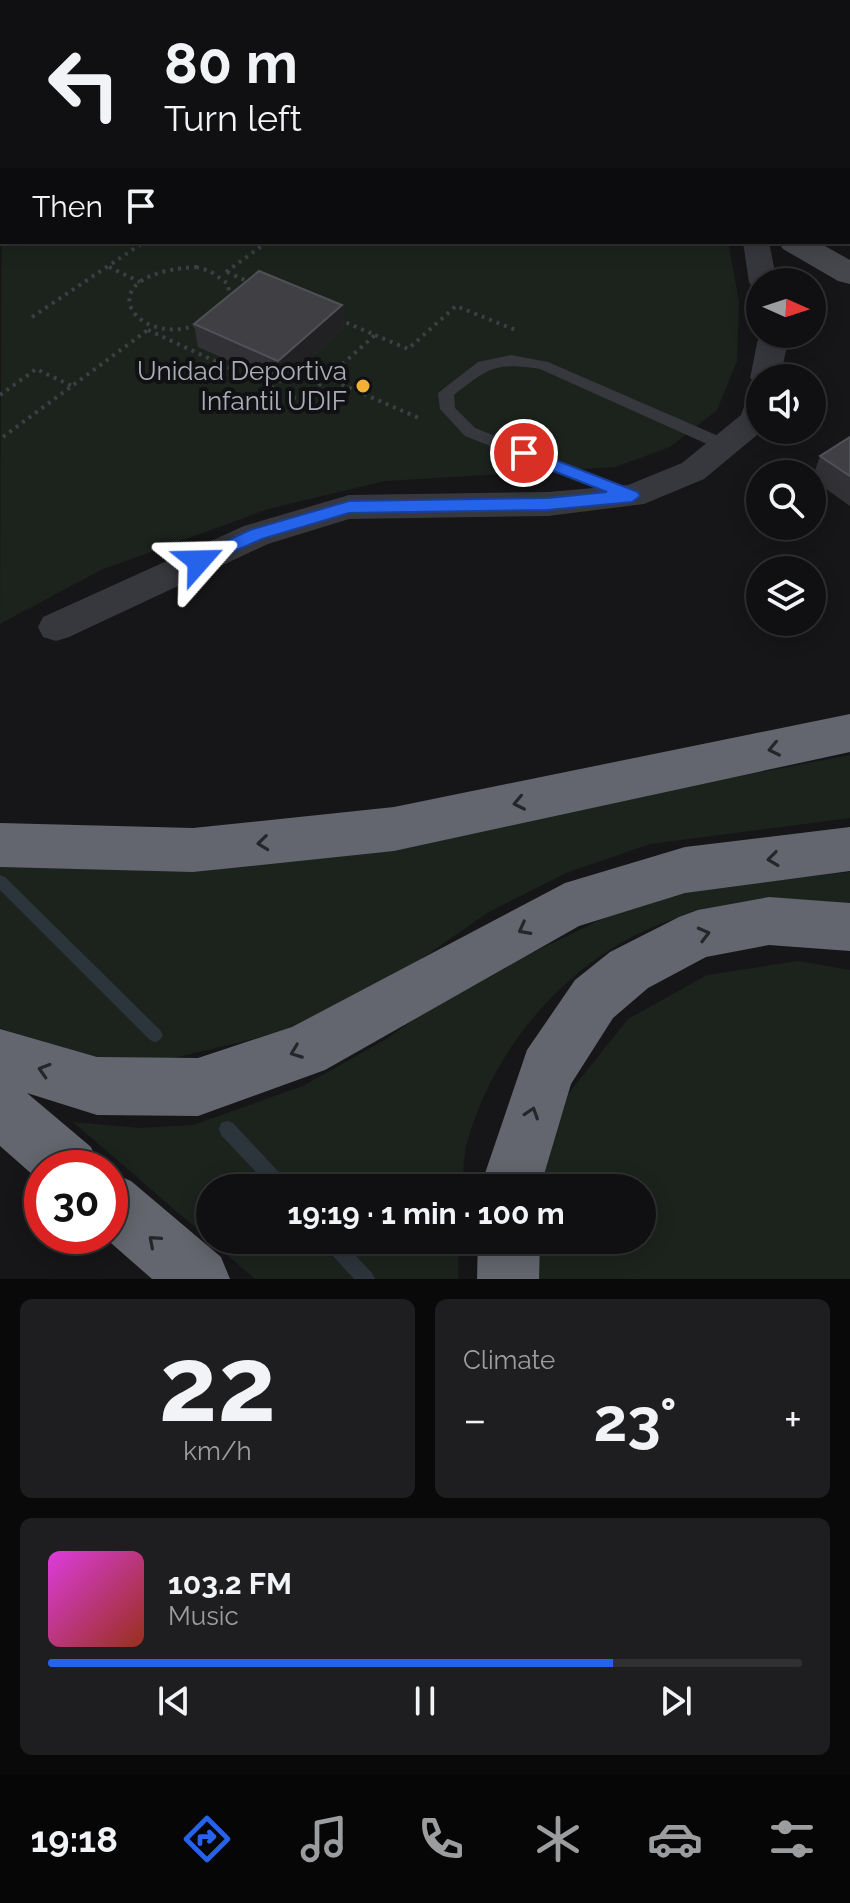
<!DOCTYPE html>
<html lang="en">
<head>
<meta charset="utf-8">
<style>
	:root { --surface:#101012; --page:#1e1e20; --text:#f1f3f6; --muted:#9c9d9f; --line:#303032; --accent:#2563eb }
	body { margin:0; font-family:Raleway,sans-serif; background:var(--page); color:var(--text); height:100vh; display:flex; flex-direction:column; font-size:30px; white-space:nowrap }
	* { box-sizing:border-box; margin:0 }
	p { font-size:26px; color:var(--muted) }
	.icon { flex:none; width:44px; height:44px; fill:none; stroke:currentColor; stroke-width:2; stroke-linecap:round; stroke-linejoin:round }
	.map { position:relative; height:1279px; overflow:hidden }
	.side { display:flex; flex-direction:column; gap:20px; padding:20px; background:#09090a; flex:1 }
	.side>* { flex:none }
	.top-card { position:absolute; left:0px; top:0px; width:850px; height:244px; box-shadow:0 4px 20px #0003,0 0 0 2px var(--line); background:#101012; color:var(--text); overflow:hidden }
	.needle { width:52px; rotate:93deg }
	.buttons { position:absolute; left:746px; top:268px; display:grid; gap:16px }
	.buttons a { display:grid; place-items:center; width:80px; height:80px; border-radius:50%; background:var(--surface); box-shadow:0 4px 20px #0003,0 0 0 2px var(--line); font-size:40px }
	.speed { position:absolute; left:24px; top:1150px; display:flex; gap:16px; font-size:40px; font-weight:700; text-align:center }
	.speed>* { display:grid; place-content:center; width:104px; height:104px; border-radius:50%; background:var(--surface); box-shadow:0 4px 20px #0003,0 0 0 2px var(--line); line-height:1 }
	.speed .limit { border:12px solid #d22; background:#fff; color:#111 }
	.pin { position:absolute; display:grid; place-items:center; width:68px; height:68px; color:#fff; margin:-34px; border:4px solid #fff; border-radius:50%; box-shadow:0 2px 8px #0007 }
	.me { position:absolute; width:88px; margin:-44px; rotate:65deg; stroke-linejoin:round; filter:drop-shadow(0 0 6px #0008) }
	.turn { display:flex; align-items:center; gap:28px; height:168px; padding:0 32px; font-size:36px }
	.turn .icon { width:104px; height:104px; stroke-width:2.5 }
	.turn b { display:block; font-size:56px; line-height:68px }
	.then { display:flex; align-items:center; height:76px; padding:0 32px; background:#0003; gap:16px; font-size:30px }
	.big { font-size:60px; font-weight:700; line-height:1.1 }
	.side .card { flex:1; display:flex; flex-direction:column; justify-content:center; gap:12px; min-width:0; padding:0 28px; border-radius:12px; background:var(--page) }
	.side .dial { align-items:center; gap:0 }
	.dial b { font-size:104px; line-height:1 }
	.song { display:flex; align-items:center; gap:24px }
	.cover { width:96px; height:96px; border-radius:12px; background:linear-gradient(135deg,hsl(300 70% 55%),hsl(10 70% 35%)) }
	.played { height:8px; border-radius:4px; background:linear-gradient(90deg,var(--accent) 75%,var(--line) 75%) }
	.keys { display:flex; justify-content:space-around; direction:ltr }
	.heat { display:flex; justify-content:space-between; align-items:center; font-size:44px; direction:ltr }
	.side .tiles { flex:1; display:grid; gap:20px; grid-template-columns:1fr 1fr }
	.card:last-child { grid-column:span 2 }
	.trip { position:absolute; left:196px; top:1174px; width:460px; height:80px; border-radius:40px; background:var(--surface); box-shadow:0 4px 20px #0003,0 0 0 2px var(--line); font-weight:700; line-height:80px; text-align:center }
	.tabs { display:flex; height:128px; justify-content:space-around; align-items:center; background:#060607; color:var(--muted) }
	.tabs .icon { width:56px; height:56px }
	.tabs .active { color:var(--accent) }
	.tabs b { font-size:36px; color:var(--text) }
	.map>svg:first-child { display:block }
	.built { fill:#222225 }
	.green { fill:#1c231d }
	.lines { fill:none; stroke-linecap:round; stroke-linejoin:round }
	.stream { fill:#2c353c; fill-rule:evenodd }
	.path { stroke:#3d3f44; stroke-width:4; stroke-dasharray:3 5; stroke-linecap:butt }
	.lane { fill:#37383d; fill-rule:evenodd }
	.street { fill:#37383d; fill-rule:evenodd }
	.secondary { fill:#45474d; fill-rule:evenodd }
	.highway { fill:#63666e; fill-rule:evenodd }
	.wall { fill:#323236 }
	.shaded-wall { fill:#212124 }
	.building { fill:#3f3f44; stroke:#4f5156; stroke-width:2 }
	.oneway { stroke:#26262a }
	.route { fill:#2563eb; stroke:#184099; stroke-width:2 }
	.poi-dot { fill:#f2b134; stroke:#111113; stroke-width:3 }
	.labels { text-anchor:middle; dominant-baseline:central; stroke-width:8; stroke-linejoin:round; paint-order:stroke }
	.poi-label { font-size:26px; fill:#a8adb8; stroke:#111113; text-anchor:end }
</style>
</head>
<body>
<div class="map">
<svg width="850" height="1279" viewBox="0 0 850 1279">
	<rect width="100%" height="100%" fill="#161618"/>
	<path class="built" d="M506 0H850V180L848 2Z"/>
	<g class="green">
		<path d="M2 124V242H728L739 301 737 361 717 410 670 447 615 467 385 481 268 509 101 570 0 624Z"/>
		<path d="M850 755V818L650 844 566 873 487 913 414 964 308 1025 229 1045 152 1063 64 1053 0 1028V867L139 868 408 840Z"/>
		<path d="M850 872V908C817 909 785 909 752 909 738 909 723 908 709 910 595 931 500 1029 468 1139 463 1154 464 1172 462 1188H210V1240H459L458 1279H255L73 1122 140 1128 193 1125 303 1086 388 1038 455 990 627 907 703 888Z"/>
		<path d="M798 961 850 970V1279H538L537 1240H642V1188H538L569 1093 628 1019 707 975Z"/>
	</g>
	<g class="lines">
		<g class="stream">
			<path d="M0 875 5 877 160 1030 163 1035 160 1040 155 1042 150 1040 0 890Z"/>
			<path d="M227 1121 233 1123 288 1182 290 1188H271L221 1135 219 1129 221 1123Z"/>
			<path d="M322 1240H341L372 1273 375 1279H354L324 1246Z"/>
		</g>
		<g class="path">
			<path d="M109 267 140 282"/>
			<path d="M196 267 210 271 228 284 230 302C160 377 62 275 196 267Z"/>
			<path d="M226 272 267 242"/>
			<path d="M227 272 251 283"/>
			<path d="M32 317 144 242"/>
			<path d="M148 330 301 401 375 335 338 319"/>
			<path d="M375 335 408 349 456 306 518 331"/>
			<path d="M327 378 421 419"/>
			<path d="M0 395 36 369 72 386"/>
			<path d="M3 437 149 329"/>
		</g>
		<path class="lane" d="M511 355 548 362 730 441 732 445 730 449H718L540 369C494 362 489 368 454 395L455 408 475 428 636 491 638 495 636 499H624L465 436 440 409 438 393 478 362Z"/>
		<g class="street">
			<path d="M2 99V113L0 114V100Z"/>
			<path d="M743 242H769L777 282H760V289L753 288 749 282Z"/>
			<path d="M760 329V334H785L787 346 780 378H760V386L750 378Z"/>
			<path d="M760 390V430H763L704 479 644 504 548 516 349 519 268 544 69 637 56 641 43 637 38 627 43 617 244 526 349 495 548 492 628 485 682 463 741 415 749 393Z"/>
		</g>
		<g class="secondary">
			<path d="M357 0H384L386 2H359Z"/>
			<path d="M423 0H451L453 2H425Z"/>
			<path d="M848 209H850V229L848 228Z"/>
			<path d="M778 242H818L850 260V284L838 281 783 249Z"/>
		</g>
		<g class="highway">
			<path d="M850 714V752L394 851 193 872 0 867V823L193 828 394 807Z"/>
			<path d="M850 827V871L685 893 579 926 325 1070 198 1116 97 1115 27 1093 91 1147 100 1168H42V1183L0 1146V1029L97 1057 198 1058 292 1027 565 883 685 847Z"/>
			<path d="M769 897 850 903V951L769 945 706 957 648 988 613 1018 571 1084 540 1188H480L527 1050 575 980 610 952 679 917 698 910Z"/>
			<path d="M110 1172 131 1181 221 1257 230 1279H152L103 1236H110Z"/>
			<path d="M478 1240H540L539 1279H477Z"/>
		</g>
	</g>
	<g class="wall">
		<path d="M0 0 2 2V73H0Z"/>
		<path d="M588 0H747V2H623Z"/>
		<path d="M342 305 344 328 281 384 198 347 194 324Z"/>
		<path d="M850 437V506L812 479 820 456Z"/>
	</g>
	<g class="shaded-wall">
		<path d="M104 0H122L121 2H103Z"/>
		<path d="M342 305 344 328 281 384 278 361Z"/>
	</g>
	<g class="building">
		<path d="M0 0H104L103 2H2V55H0Z"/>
		<rect x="625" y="0" width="122" height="2"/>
		<rect x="848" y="52" width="2" height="68"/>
		<path d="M259 271 342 305 278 361 194 324Z"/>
		<path d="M850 437V476L820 456Z"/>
	</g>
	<defs><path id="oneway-chevron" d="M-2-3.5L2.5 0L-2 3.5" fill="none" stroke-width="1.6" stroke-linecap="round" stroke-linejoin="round" transform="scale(2)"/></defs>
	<g class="oneway">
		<use href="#oneway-chevron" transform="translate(774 749) rotate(168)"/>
		<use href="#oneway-chevron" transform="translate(519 803) rotate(168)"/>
		<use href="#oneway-chevron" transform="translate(263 843) rotate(174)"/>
		<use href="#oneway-chevron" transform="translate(773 859) rotate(173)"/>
		<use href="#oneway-chevron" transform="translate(524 929) rotate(152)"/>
		<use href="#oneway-chevron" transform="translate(704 934) rotate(-15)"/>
		<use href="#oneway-chevron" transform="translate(296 1052) rotate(159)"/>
		<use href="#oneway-chevron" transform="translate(44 1070) rotate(-163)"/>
		<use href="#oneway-chevron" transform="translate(532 1113) rotate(-72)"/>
		<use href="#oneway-chevron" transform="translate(154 1241) rotate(-139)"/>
	</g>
	<path class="route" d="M524 448 638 492 640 496 632 502 548 510 349 513 262 539 199 567 191 561 193 557 250 530 349 501 548 498 607 492 518 457V449Z"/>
	<circle class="poi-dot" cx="363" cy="386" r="8"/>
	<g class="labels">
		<g class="poi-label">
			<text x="347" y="371">Unidad Deportiva<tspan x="347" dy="30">Infantil UDIF</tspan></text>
		</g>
	</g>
</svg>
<div class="buttons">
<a><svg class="needle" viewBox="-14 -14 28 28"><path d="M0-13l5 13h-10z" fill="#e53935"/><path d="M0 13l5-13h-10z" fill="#9c9d9f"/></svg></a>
<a><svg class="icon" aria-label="sound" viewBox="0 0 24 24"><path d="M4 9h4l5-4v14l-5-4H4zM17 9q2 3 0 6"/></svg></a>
<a><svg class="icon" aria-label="search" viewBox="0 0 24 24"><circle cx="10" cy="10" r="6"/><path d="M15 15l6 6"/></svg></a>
<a><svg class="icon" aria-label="layers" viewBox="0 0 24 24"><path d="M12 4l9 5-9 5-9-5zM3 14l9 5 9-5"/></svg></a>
</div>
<div class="speed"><div class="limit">30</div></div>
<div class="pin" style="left:524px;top:453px;background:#d93025"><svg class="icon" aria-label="arrive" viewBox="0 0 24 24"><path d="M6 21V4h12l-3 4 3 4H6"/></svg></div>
<svg class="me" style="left:199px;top:561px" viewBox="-20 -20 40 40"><path d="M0-17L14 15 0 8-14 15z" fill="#2563eb" stroke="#fff" stroke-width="4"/></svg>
<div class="trip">19:19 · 1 min · 100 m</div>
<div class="top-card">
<div class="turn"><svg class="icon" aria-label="left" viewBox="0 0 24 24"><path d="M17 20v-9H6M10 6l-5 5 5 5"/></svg><div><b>80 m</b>Turn left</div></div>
<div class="then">Then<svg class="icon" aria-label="arrive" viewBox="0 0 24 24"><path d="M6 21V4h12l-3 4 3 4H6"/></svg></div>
</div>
</div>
<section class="side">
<div class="tiles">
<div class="card dial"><b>22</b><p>km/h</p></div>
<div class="card"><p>Climate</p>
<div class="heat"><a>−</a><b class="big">23°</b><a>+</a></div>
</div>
<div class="card">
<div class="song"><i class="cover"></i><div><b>103.2 FM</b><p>Music</p></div></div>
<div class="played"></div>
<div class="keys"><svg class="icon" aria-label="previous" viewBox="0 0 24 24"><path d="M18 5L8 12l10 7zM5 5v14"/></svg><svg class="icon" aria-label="pause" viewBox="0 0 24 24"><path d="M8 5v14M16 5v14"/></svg><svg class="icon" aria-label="next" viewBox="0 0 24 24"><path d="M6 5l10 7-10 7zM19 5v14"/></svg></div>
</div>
</div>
</section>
<nav class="tabs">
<b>19:18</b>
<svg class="icon active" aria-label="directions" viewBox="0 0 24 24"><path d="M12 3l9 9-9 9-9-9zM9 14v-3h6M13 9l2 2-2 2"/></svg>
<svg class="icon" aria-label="music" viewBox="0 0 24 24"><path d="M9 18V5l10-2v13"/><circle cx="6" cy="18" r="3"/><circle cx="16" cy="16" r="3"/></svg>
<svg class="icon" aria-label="phone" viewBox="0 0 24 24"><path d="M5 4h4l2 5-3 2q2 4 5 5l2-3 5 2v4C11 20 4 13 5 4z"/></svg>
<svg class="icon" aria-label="climate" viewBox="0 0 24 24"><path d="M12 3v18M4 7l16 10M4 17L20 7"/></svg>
<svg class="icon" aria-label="car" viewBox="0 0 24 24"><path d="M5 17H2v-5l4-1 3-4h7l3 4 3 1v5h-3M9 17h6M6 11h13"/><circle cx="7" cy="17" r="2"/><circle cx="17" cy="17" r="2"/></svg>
<svg class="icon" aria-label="filters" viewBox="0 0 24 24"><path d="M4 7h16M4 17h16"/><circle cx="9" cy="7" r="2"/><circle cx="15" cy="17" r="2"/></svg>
</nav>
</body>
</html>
